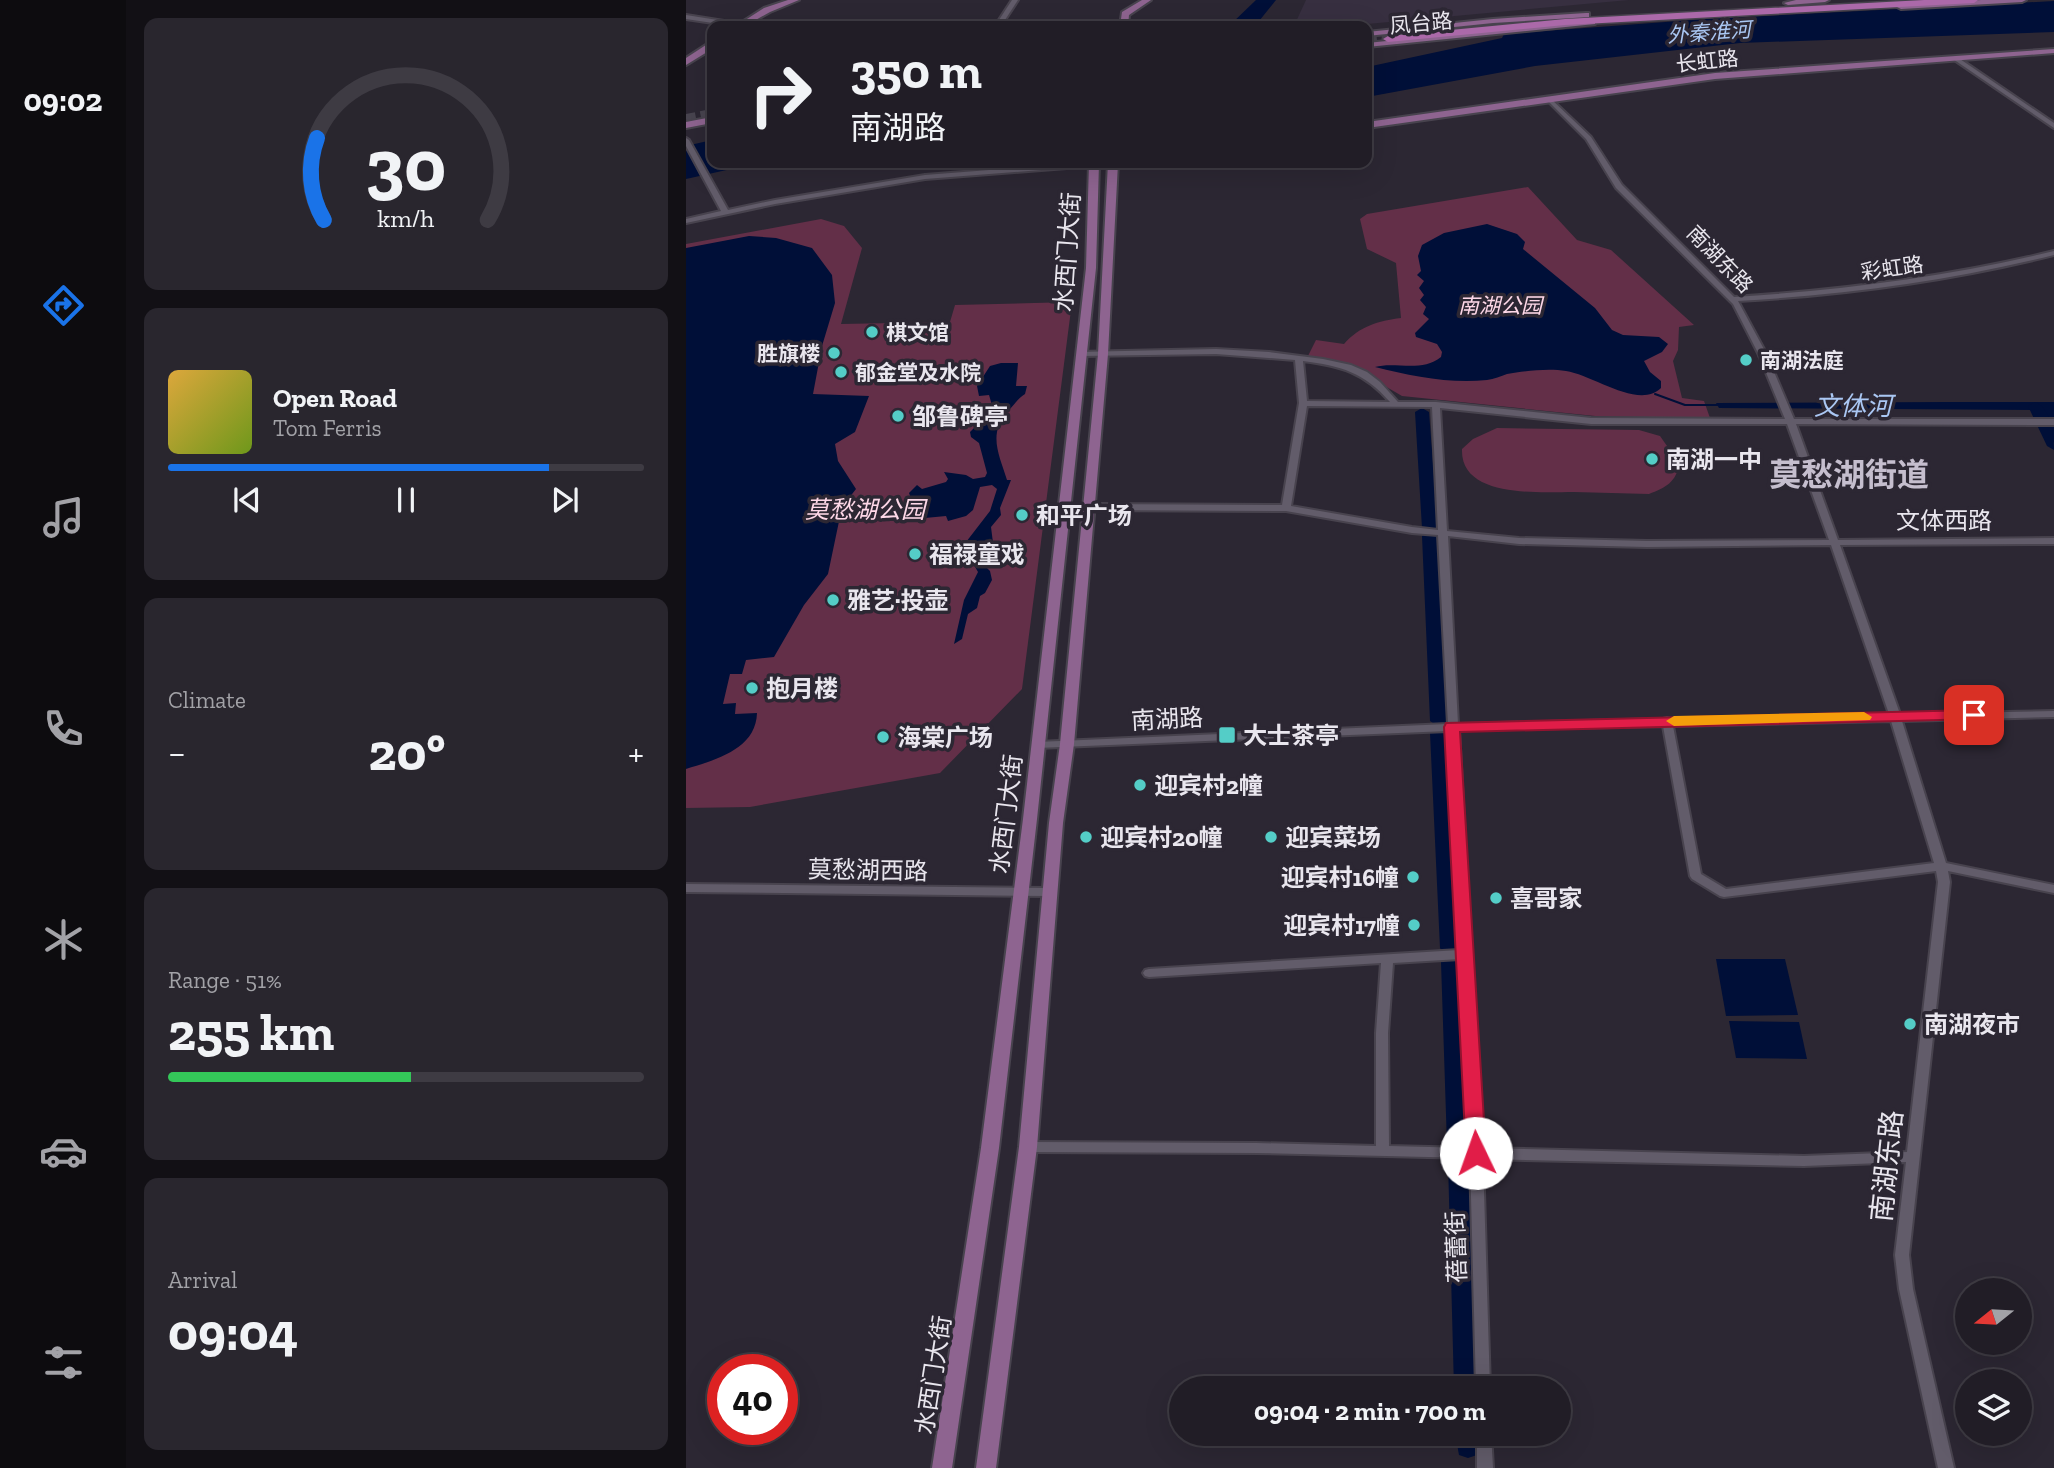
<!DOCTYPE html>
<html lang="en">
<head>
<meta charset="utf-8">
<style>
	:root { --surface:#211d26; --page:#29262e; --text:#f1f3f6; --muted:#a2a2a7; --line:#3e3b43; --accent:#1a73e8 }
	body { margin:0; font-family:"Zilla Slab","Noto Sans SC",serif; background:var(--page); color:var(--text); height:100vh; display:flex; flex-direction:column; font-size:26px; white-space:nowrap }
	* { box-sizing:border-box; margin:0 }
	p { font-size:23px; color:var(--muted) }
	.icon { flex:none; width:38px; height:38px; fill:none; stroke:currentColor; stroke-width:2; stroke-linecap:round; stroke-linejoin:round }
	.map { position:relative; flex:1; overflow:hidden }
	.side { display:flex; flex-direction:column; gap:18px; padding:18px; background:#121015; width:560px }
	.side>* { flex:none }
	.guide { position:absolute; left:21px; top:21px; width:665px; height:147px; border-radius:14px; box-shadow:0 7px 28px #0002,0 0 0 2px var(--line); background:#211d26; color:var(--text); overflow:hidden }
	.needle { width:46px; rotate:252deg }
	.buttons { position:absolute; left:1269px; top:1278px; display:grid; gap:14px }
	.buttons a { display:grid; place-items:center; width:77px; height:77px; border-radius:50%; background:var(--surface); box-shadow:0 7px 28px #0002,0 0 0 2px var(--line); font-size:35px }
	.speed { position:absolute; left:21px; top:1354px; display:flex; gap:14px; font-size:35px; font-weight:700; text-align:center }
	.speed>* { display:grid; place-content:center; width:91px; height:91px; border-radius:50%; background:var(--surface); box-shadow:0 7px 28px #0002,0 0 0 2px var(--line); line-height:1 }
	.speed .limit { border:10px solid #d22; background:#fff; color:#111 }
	.pin { position:absolute; display:grid; place-items:center; width:60px; height:60px; color:#fff; margin:-30px; border-radius:14px; box-shadow:0 4px 10px #0006 }
	.me { position:absolute; width:77px; margin:-38px; rotate:357deg; stroke-linejoin:round; filter:drop-shadow(0 0 5px #0008) }
	.turn { display:flex; align-items:center; gap:24px; height:147px; padding:0 28px; font-size:32px }
	.turn .icon { width:91px; height:91px; stroke-width:2.5 }
	.turn b { display:block; font-size:49px; line-height:60px }
	.big { font-size:52px; font-weight:700; line-height:1.1 }
	.side .widget { flex:1; display:flex; flex-direction:column; justify-content:center; gap:10px; min-width:0; padding:0 24px; border-radius:14px; background:var(--page) }
	.side .dial { align-items:center; gap:0 }
	.dial svg { height:182px; overflow:visible; fill:none; stroke:var(--line); stroke-width:7; stroke-linecap:round; text-anchor:middle }
	.dial text { fill:var(--text); stroke:none }
	.song { display:flex; align-items:center; gap:21px }
	.cover { width:84px; height:84px; border-radius:10px; background:linear-gradient(135deg,hsl(40 70% 55%),hsl(80 70% 35%)) }
	.played { height:7px; border-radius:4px; background:linear-gradient(90deg,var(--accent) 80%,var(--line) 80%) }
	.keys { display:flex; justify-content:space-around; direction:ltr }
	.heat { display:flex; justify-content:space-between; align-items:center; font-size:38px; direction:ltr }
	.charge { height:10px; border-radius:5px; background:linear-gradient(90deg,#34c759 51%,var(--line) 0) }
	.trip { position:absolute; left:483px; top:1376px; width:402px; height:70px; border-radius:35px; background:var(--surface); box-shadow:0 7px 28px #0002,0 0 0 2px var(--line); font-weight:700; line-height:70px; text-align:center }
	main { display:flex; flex:1; min-height:0 }
	.menu { display:flex; flex-direction:column; width:126px; justify-content:space-around; align-items:center; background:#0d0c0f; color:var(--muted) }
	.menu .icon { width:49px; height:49px }
	.menu .selected { color:var(--accent) }
	.menu b { font-size:32px; color:var(--text) }
	.map>svg:first-child { display:block }
	.built { fill:#372f40 }
	.green { fill:#632f48 }
	.water { fill:#000f38 }
	.lines { fill:none; stroke-linecap:round; stroke-linejoin:round }
	.stream { stroke:#000f38; stroke-width:2 }
	.river { fill:#000f38; fill-rule:evenodd }
	.highway-tunnel { stroke:#48444f; stroke-width:10; stroke-dasharray:10 5; stroke-linecap:butt }
	.minor-casing { stroke:#48434e; stroke-width:4 }
	.major-casing { stroke:#48434e; stroke-width:4 }
	.highway-casing { stroke:#48434e; stroke-width:3 }
	.minor { fill:#625c6a; fill-rule:evenodd }
	.major { fill:#8e6490; fill-rule:evenodd }
	.highway { fill:#ab69a9; fill-rule:evenodd }
	.route { fill:#e11d48; stroke:#92132f; stroke-width:2 }
	.slow { fill:#f59e0b }
	.poi-dot { fill:#54cdc7; stroke:#2c2733; stroke-width:2.5 }
	.labels { text-anchor:middle; dominant-baseline:central; stroke-width:7; stroke-linejoin:round; paint-order:stroke }
	.far-street-label { font-size:21px; fill:#e9e6ee; stroke:#2c2733 }
	.far-water-label { font-size:21px; font-style:italic; fill:#aac7f3; stroke:#2c2733 }
	.far-park-label { font-size:21px; font-style:italic; fill:#fed8e8; stroke:#2c2733 }
	.far-poi-label { font-size:21px; font-weight:bold; fill:#e9e6ee; stroke:#2c2733; text-anchor:start }
	.street-label { font-size:24px; fill:#e9e6ee; stroke:#2c2733 }
	.poi-label { font-size:24px; font-weight:bold; fill:#e9e6ee; stroke:#2c2733; text-anchor:start }
	.park-label { font-size:24px; font-style:italic; fill:#fed8e8; stroke:#2c2733 }
	.water-label { font-size:26px; font-style:italic; fill:#aac7f3; stroke:#2c2733 }
	.near-street-label { font-size:28px; fill:#e9e6ee; stroke:#2c2733 }
	.district-label { font-size:32px; font-weight:bold; fill:#c5bece; stroke:#2c2733 }
</style>
</head>
<body>
<main>
<nav class="menu">
<b>09:02</b>
<svg class="icon selected" aria-label="directions" viewBox="0 0 24 24"><path d="M12 3l9 9-9 9-9-9zM9 14v-3h6M13 9l2 2-2 2"/></svg>
<svg class="icon" aria-label="music" viewBox="0 0 24 24"><path d="M9 18V5l10-2v13"/><circle cx="6" cy="18" r="3"/><circle cx="16" cy="16" r="3"/></svg>
<svg class="icon" aria-label="phone" viewBox="0 0 24 24"><path d="M5 4h4l2 5-3 2q2 4 5 5l2-3 5 2v4C11 20 4 13 5 4z"/></svg>
<svg class="icon" aria-label="climate" viewBox="0 0 24 24"><path d="M12 3v18M4 7l16 10M4 17L20 7"/></svg>
<svg class="icon" aria-label="car" viewBox="0 0 24 24"><path d="M5 17H2v-5l4-1 3-4h7l3 4 3 1v5h-3M9 17h6M6 11h13"/><circle cx="7" cy="17" r="2"/><circle cx="17" cy="17" r="2"/></svg>
<svg class="icon" aria-label="filters" viewBox="0 0 24 24"><path d="M4 7h16M4 17h16"/><circle cx="9" cy="7" r="2"/><circle cx="15" cy="17" r="2"/></svg>
</nav>
<section class="side">
<div class="widget dial"><svg viewBox="0 0 100 80">
<path d="M14 69A42 42 0 1 1 86 69"/>
<path d="M14 69A42 42 0 0 1 11 33" stroke="#1a73e8"/>
<text x="50" y="56" font-size="32" font-weight="700">30</text>
<text x="50" y="72" font-size="11">km/h</text>
</svg></div>
<div class="widget">
<div class="song"><i class="cover"></i><div><b>Open Road</b><p>Tom Ferris</p></div></div>
<div class="played"></div>
<div class="keys"><svg class="icon" aria-label="previous" viewBox="0 0 24 24"><path d="M18 5L8 12l10 7zM5 5v14"/></svg><svg class="icon" aria-label="pause" viewBox="0 0 24 24"><path d="M8 5v14M16 5v14"/></svg><svg class="icon" aria-label="next" viewBox="0 0 24 24"><path d="M6 5l10 7-10 7zM19 5v14"/></svg></div>
</div>
<div class="widget"><p>Climate</p>
<div class="heat"><a>−</a><b class="big">20°</b><a>+</a></div>
</div>
<div class="widget"><p>Range · 51%</p><b class="big">255 km</b><div class="charge"></div></div>
<div class="widget"><p>Arrival</p><b class="big">09:04</b></div>
</section>
<div class="map">
<svg width="1368" height="1468" viewBox="0 0 1368 1468">
	<rect width="100%" height="100%" fill="#2c2733"/>
	<path class="built" d="M620 0H943L659 26H608Z"/>
	<g class="green">
		<path d="M842 187 891 240 925 250 1008 325 993 327 992 350 987 361 996 398 1018 401 1024 418 909 416 716 396 661 364 622 356 630 340 658 344C674 326 692 321 715 318L710 263 681 249 674 219 681 214Z"/>
		<path d="M135 219 158 226 176 248 155 324 264 322 269 305 386 302 336 689 254 773 64 807 0 808V244Z"/>
		<path d="M811 428 953 430 974 436 993 463C991 482 979 488 963 494 938 493 913 493 888 492 855 492 774 499 776 449L787 439Z"/>
	</g>
	<g class="water">
		<path d="M570 0H590L569 26H543Z"/>
		<path d="M1368 1V32L1054 43 849 66 681 97V67L816 38 818 34 1020 19Z"/>
		<path d="M26 140V163H72L0 179V146Z"/>
		<path d="M801 224 831 234 839 242 837 249 909 308 926 330 937 335 973 337 982 344 976 352 958 361 964 372 975 381V388C953 410 907 375 880 371 862 368 839 371 821 374 815 376 808 379 801 380 764 384 725 376 689 367 709 361 735 373 755 357L756 352 751 344 730 337 729 333 743 319 737 314 740 307 734 300 738 295 733 288 738 281 731 275 735 271 732 256 736 245 758 233Z"/>
		<path d="M63 236 90 238 126 248 146 275 149 303 136 346 127 394 183 396 169 432 149 444 152 461 170 489 156 507 142 574 118 605 88 657 60 660 56 674H44L37 704 50 703 49 714 71 713C70 750 28 760 0 769V248Z"/>
		<path d="M315 363H332L330 386H341L339 394C331 399 329 404 323 410 301 433 313 454 321 480H325L314 508 315 515 305 527 307 543 295 562 304 571 306 580 299 593 294 596 291 608 282 614 276 639 268 644 278 600 292 572 277 546 304 511 311 489 306 485 294 487 287 510 280 516 262 521 260 516 239 518 231 514 223 493 231 485 236 489 260 482 262 479 258 472 280 475 287 479 299 477 301 473 293 443 285 437 284 432 290 426 292 413 306 405 303 395 293 396 291 386 304 366Z"/>
		<path d="M1263 402H1368V444L1354 411 1350 410 1033 408 1030 403Z"/>
		<path d="M1030 959H1099L1112 1015 1040 1016Z"/>
		<path d="M1043 1021 1113 1022 1121 1059 1050 1058Z"/>
	</g>
	<g class="lines">
		<path class="stream" d="M969 394 999 405H1032"/>
		<g class="river">
			<path d="M1349 402C1365 408 1368 435 1368 450L1361 446 1342 406Z"/>
			<path d="M736 408 743 412 752 528 746 532 752 536 762 721 753 727 744 721 736 536 742 532 736 528 729 412Z"/>
			<path d="M753 727 762 733 774 948 771 953 765 955 772 957 775 962 783 1145 780 1151 775 1153 781 1155 784 1161 792 1388H768L762 1161 765 1155 770 1153 764 1151 761 1145 755 962 758 957 764 955 757 953 754 948 744 733Z"/>
			<path d="M769 1433H793L794 1447 791 1455 782 1458 773 1455Z"/>
		</g>
		<g class="highway-tunnel">
			<path d="M681 41 702 39"/>
			<path d="M0 119 26 114"/>
		</g>
		<defs>
			<g id="minor">
				<path d="M326 0H332L315 26H309Z"/>
				<path d="M0 15 57 24 60 26H47L0 19Z"/>
				<path d="M1267 57H1271L1368 123V128L1267 59Z"/>
				<path d="M864 98 905 137 936 185 1048 297C1156 290 1262 277 1368 251V255C1264 281 1159 295 1052 301L1080 353 1108 419H1368V425L1110 424 1152 540 1368 538V544L1154 545 1214 714 1368 711V717L1216 721 1260 863 1368 885V893L1262 871 1264 882 1223 1255 1227 1289 1268 1468H1252L1213 1289 1209 1255 1220 1162 1118 1166 797 1159 804 1388H790L784 1158 570 1153 342 1152 337 1151 335 1147 337 1143 342 1142 570 1143 690 1146V1033L695 963 463 977 459 976 457 973 459 970 463 969 773 950 762 731 351 748 346 745 351 742 762 724 752 535 726 533 600 511 401 510 396 507 401 504 596 505 613 403 609 360 530 354 395 356 391 354 392 352 530 349 583 352 637 359 665 365 681 372 694 382 712 402H750L905 418 1099 419 1072 353 1047 304 930 188 900 139 862 101V99ZM617 361C655 366 678 372 704 402L621 401ZM621 406 746 407 752 530 726 527 605 506ZM754 408 905 424H1101L1143 540 961 541 833 538 761 531ZM762 536 833 544 961 547 1145 545 1203 714 985 719 981 718 977 719 772 724ZM1205 721 1248 863 1040 889 1015 874 987 726ZM977 726 1004 876 1006 879 1034 896 1038 897 1250 871 1252 882 1221 1152 1118 1156 796 1148 773 730ZM774 959 783 1148 703 1146 702 1033 707 963Z"/>
				<path d="M0 138 3 140 42 210 89 200 239 175 395 163H422L419 165 239 179 89 204 0 223V219L35 211 0 146Z"/>
				<path d="M0 884 364 888 368 889 370 892 368 895 364 896 0 892Z"/>
				<path d="M791 1433H805L807 1468H791Z"/>
			</g>
			<g id="major">
				<path d="M102 0H113L84 12 59 26H50L78 8Z"/>
				<path d="M456 0H465L443 15 442 26H434L436 12Z"/>
				<path d="M1110 0H1143L1139 2 1102 5 1098 3Z"/>
				<path d="M1295 0H1340L1336 2 1215 9 1211 7 1215 5Z"/>
				<path d="M900 13H903V17L807 23 681 36V32L807 19Z"/>
				<path d="M906 20H909V24L681 47V43Z"/>
				<path d="M23 43H26V49L0 65V58Z"/>
				<path d="M1368 49V53L1029 79 681 128V122L1029 73Z"/>
				<path d="M26 117V123L0 128V122Z"/>
				<path d="M403 163H413L410 268 351 819 313 1148 266 1468H246L295 1148 337 819 400 268Z"/>
				<path d="M422 163H432L422 354 388 744 377 823 351 1147 310 1468H290L333 1147 363 823 374 744 412 354Z"/>
			</g>
			<path id="highway" d="M1238 0H1292L1288 3 879 25 702 42 697 39 702 36 879 19Z"/>
		</defs>
		<use href="#minor" class="minor-casing"/>
		<use href="#major" class="major-casing"/>
		<use href="#highway" class="highway-casing"/>
		<use href="#minor" class="minor"/>
		<use href="#major" class="major"/>
		<use href="#highway" class="highway"/>
	</g>
	<path class="route" d="M1288 710 1296 715 1294 719 774 732 800 1153 797 1159 790 1161 783 1159 780 1153 758 727 760 723Z"/>
	<path class="slow" d="M1178 712 1186 717 1184 720 988 726 980 721 988 716Z"/>
	<g class="poi-dot">
		<circle cx="186" cy="332" r="7"/>
		<circle cx="148" cy="353" r="7"/>
		<circle cx="1060" cy="360" r="7"/>
		<circle cx="155" cy="372" r="7"/>
		<circle cx="212" cy="416" r="7"/>
		<circle cx="966" cy="459" r="7"/>
		<circle cx="336" cy="515" r="7"/>
		<circle cx="229" cy="554" r="7"/>
		<circle cx="147" cy="600" r="7"/>
		<circle cx="66" cy="688" r="7"/>
		<rect x="532" y="726" width="18" height="18" rx="3.5"/>
		<circle cx="197" cy="737" r="7"/>
		<circle cx="454" cy="785" r="7"/>
		<circle cx="400" cy="837" r="7"/>
		<circle cx="585" cy="837" r="7"/>
		<circle cx="727" cy="877" r="7"/>
		<circle cx="810" cy="898" r="7"/>
		<circle cx="728" cy="925" r="7"/>
		<circle cx="1224" cy="1024" r="7"/>
	</g>
	<g class="labels">
		<g class="far-street-label">
			<text transform="translate(735 23) rotate(-5)">凤台路</text>
			<text transform="translate(1021 61) rotate(-6)">长虹路</text>
			<text transform="translate(1034 259) rotate(46)">南湖东路</text>
			<text transform="translate(1206 268) rotate(-8)">彩虹路</text>
		</g>
		<g class="far-water-label">
			<text transform="translate(1023 32) rotate(-4)">外秦淮河</text>
		</g>
		<g class="far-park-label">
			<text x="814" y="305">南湖公园</text>
		</g>
		<g class="far-poi-label">
			<text x="200" y="332">棋文馆</text>
			<text x="134" y="353" text-anchor="end">胜旗楼</text>
			<text x="1074" y="360">南湖法庭</text>
			<text x="169" y="372">郁金堂及水院</text>
		</g>
		<g class="street-label">
			<text transform="translate(381 252) rotate(-86)">水西门大街</text>
			<text x="1258" y="520">文体西路</text>
			<text transform="translate(481 719) rotate(-3)">南湖路</text>
			<text transform="translate(320 814) rotate(-83)">水西门大街</text>
			<text transform="translate(182 870) rotate(1)">莫愁湖西路</text>
			<text transform="translate(770 1247) rotate(-92)">蓓蕾街</text>
			<text transform="translate(247 1375) rotate(-81)">水西门大街</text>
		</g>
		<g class="poi-label">
			<text x="226" y="416">邹鲁碑亭</text>
			<text x="980" y="459">南湖一中</text>
			<text x="350" y="515">和平广场</text>
			<text x="243" y="554">福禄童戏</text>
			<text x="161" y="600">雅艺·投壶</text>
			<text x="80" y="688">抱月楼</text>
			<text x="557" y="735">大士茶亭</text>
			<text x="211" y="737">海棠广场</text>
			<text x="468" y="785">迎宾村2幢</text>
			<text x="414" y="837">迎宾村20幢</text>
			<text x="599" y="837">迎宾菜场</text>
			<text x="713" y="877" text-anchor="end">迎宾村16幢</text>
			<text x="824" y="898">喜哥家</text>
			<text x="714" y="925" text-anchor="end">迎宾村17幢</text>
			<text x="1238" y="1024">南湖夜市</text>
		</g>
		<g class="park-label">
			<text x="179" y="509">莫愁湖公园</text>
		</g>
		<g class="water-label">
			<text x="1167" y="406">文体河</text>
		</g>
		<g class="near-street-label">
			<text transform="translate(1201 1166) rotate(-84)">南湖东路</text>
		</g>
		<g class="district-label">
			<text x="1163" y="475">莫愁湖街道</text>
		</g>
	</g>
</svg>
<div class="buttons">
<a><svg class="needle" viewBox="-14 -14 28 28"><path d="M0-13l5 13h-10z" fill="#e53935"/><path d="M0 13l5-13h-10z" fill="#a2a2a7"/></svg></a>
<a><svg class="icon" aria-label="layers" viewBox="0 0 24 24"><path d="M12 4l9 5-9 5-9-5zM3 14l9 5 9-5"/></svg></a>
</div>
<div class="speed"><div class="limit">40</div></div>
<div class="pin" style="left:1288px;top:715px;background:#d93025"><svg class="icon" aria-label="arrive" viewBox="0 0 24 24"><path d="M6 21V4h12l-3 4 3 4H6"/></svg></div>
<svg class="me" style="left:790px;top:1153px" viewBox="-20 -20 40 40"><circle r="19" fill="#fff"/><path d="M0-13L10 11 0 6-10 11z" fill="#e11d48"/></svg>
<div class="trip">09:04 · 2 min · 700 m</div>
<div class="guide">
<div class="turn"><svg class="icon" aria-label="right" viewBox="0 0 24 24"><path d="M7 20v-9h11M14 6l5 5-5 5"/></svg><div><b>350 m</b>南湖路</div></div>
</div>
</div>
</main>
</body>
</html>
